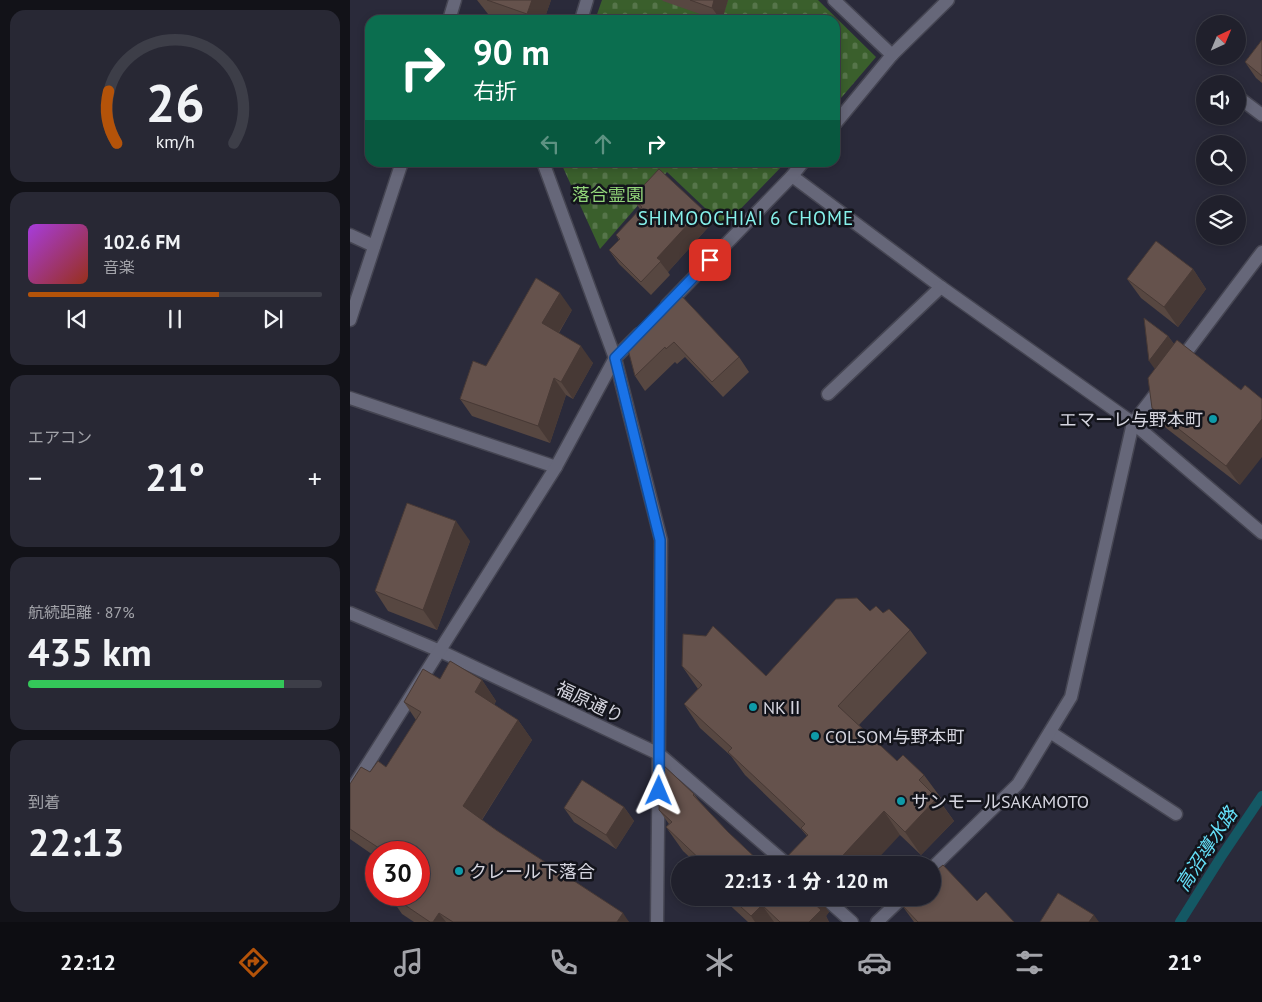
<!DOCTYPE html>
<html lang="ja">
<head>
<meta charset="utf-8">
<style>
	:root { --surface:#20202c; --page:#282834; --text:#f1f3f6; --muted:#a2a3a9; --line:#3d3e48; --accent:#b45309 }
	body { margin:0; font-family:"PT Sans","Noto Sans JP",sans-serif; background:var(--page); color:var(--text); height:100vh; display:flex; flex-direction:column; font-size:19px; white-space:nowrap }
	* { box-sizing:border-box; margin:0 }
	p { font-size:16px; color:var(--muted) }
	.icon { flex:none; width:28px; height:28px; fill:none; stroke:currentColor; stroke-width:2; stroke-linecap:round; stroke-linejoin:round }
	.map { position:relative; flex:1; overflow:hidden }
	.drawer { display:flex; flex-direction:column; gap:10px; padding:10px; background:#121218; width:350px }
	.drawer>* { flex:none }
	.top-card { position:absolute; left:15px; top:15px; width:475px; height:152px; border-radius:15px; box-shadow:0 2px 8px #0003,0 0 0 1px var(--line); background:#0b6e4f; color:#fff; overflow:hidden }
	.needle { width:32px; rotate:44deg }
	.tools { position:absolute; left:846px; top:15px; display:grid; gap:10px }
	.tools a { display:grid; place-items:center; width:50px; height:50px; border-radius:50%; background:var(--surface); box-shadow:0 2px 8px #0003,0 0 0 1px var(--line); font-size:25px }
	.speed { position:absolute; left:15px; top:841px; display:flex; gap:10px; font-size:25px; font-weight:700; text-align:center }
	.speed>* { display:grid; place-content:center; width:65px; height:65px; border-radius:50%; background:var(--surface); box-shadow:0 2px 8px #0003,0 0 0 1px var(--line); line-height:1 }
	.speed .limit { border:8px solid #d22; background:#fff; color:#111 }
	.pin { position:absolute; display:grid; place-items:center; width:42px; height:42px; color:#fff; margin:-21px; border-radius:10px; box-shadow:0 2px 8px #0006 }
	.me { position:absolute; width:55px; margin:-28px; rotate:1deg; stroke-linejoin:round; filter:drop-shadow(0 0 4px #0008) }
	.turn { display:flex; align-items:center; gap:18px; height:105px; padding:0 25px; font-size:22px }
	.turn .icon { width:65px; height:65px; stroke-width:2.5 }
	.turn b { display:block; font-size:35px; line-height:42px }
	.lanes { display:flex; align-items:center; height:48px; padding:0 25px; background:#0003; justify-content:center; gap:25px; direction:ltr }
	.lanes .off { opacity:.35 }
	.big { font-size:38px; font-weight:800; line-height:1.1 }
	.drawer .widget { flex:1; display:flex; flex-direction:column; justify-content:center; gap:8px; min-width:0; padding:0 18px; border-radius:15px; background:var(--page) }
	.drawer .dial { align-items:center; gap:0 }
	.dial svg { height:130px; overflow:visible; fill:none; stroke:var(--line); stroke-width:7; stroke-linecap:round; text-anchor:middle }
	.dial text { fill:var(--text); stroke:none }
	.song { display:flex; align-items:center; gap:15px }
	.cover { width:60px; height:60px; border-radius:8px; background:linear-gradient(135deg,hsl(280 70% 55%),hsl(10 70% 35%)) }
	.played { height:5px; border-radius:2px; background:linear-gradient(90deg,var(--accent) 65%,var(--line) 65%) }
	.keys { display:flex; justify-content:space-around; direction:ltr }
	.heat { display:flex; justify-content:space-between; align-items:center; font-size:28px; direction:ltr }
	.charge { height:8px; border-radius:4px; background:linear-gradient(90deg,#34c759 87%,var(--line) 0) }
	.trip { position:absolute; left:321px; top:856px; width:270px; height:50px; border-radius:25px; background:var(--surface); box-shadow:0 2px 8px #0003,0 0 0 1px var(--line); font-weight:800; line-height:50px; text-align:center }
	.tabs { display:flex; height:80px; justify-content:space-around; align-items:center; background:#0d0d12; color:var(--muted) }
	.tabs .icon { width:35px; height:35px }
	.tabs .active { color:var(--accent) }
	.tabs b { font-size:22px; color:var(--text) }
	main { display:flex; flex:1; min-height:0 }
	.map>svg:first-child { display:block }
	.cemetery { fill:url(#cemetery-stones) }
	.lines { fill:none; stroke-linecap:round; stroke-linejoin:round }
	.stream { stroke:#145864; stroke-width:10 }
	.minor-casing { stroke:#454552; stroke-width:15 }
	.minor { stroke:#666779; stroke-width:12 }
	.wall { fill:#574741 }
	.shaded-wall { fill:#473935 }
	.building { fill:#65524c; stroke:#473935 }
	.route-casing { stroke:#114b97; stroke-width:12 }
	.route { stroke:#1a73e8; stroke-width:9 }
	.culture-dot { fill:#0f9aa8; stroke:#13141b; stroke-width:2 }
	.labels { text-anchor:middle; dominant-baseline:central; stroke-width:5; stroke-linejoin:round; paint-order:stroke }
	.park-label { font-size:18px; fill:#93d77a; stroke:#13141b }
	.poi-label { font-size:18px; fill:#d5d5df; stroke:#13141b; text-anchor:start }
	.street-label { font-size:18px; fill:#d5d5df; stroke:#13141b }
	.neighbourhood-label { font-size:19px; letter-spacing:1px; fill:#86f1eb; stroke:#13141b }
	.water-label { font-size:19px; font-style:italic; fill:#65dff8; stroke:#13141b }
</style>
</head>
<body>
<main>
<section class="drawer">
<div class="widget dial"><svg viewBox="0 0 100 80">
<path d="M14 69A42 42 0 1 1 86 69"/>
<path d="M14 69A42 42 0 0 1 9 37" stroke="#b45309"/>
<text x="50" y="56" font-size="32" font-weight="700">26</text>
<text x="50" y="72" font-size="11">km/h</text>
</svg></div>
<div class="widget">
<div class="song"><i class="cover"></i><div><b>102.6 FM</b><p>音楽</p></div></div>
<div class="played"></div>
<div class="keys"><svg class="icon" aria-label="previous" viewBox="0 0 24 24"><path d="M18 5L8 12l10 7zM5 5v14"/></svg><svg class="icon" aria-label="pause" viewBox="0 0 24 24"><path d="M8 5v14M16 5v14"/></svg><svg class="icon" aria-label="next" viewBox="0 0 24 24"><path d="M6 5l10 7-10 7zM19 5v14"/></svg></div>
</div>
<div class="widget"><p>エアコン</p>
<div class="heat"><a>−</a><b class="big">21°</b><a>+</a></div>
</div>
<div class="widget"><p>航続距離 · 87%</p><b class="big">435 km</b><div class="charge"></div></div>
<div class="widget"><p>到着</p><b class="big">22:13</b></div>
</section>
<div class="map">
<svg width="912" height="922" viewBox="0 0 912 922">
	<defs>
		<pattern id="cemetery-stones" width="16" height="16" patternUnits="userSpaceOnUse" patternTransform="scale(1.25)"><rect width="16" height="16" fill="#3a5f2c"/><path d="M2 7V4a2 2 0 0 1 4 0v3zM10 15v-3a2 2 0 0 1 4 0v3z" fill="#56754a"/></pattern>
	</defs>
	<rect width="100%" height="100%" fill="#2a2a3a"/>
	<g class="cemetery">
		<path d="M252 0H468L526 57 485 105V20H245Z"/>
		<path d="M211 163H435L374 226 317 172 250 249Z"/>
	</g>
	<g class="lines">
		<path class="stream" d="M830 922 871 857 912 796"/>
		<defs>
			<g id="minor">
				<path d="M484 0 542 55"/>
				<path d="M99 20 105 0"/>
				<path d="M231 20 237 0"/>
				<path d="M888 97 912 115"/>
				<path d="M485 124 542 55 598 0"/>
				<path d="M193 162 265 358 311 540 307 922"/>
				<path d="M442 176 591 287 783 423 912 533"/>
				<path d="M0 235 24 246"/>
				<path d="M317 305 442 176 453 162"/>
				<path d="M0 320 52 162"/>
				<path d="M829 362 912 252"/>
				<path d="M478 394 591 287"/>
				<path d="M0 398 206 467"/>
				<path d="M0 613 90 651 309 754 438 865"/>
				<path d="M700 732 826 814"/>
				<path d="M0 792 206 467 265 358 289 334"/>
				<path d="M582 868 668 784 721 697 783 423 810 388"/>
				<path d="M475 898 502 922"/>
				<path d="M527 922 552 898"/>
			</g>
		</defs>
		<use href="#minor" class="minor-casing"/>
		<use href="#minor" class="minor"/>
	</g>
	<g class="wall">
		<path d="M127 0H201L194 20H154L138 14Z"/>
		<path d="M312 0H378L372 20H367L313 1Z"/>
		<path d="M912 40V83L906 78 895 62Z"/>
		<path d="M282 198 352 209 362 223 318 272 320 275 301 295 269 264 259 250 269 240 266 235 290 209Z"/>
		<path d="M843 269 856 289 828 327 791 298 777 279Z"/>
		<path d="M222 310 209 333 243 363 223 399 216 395 200 443 122 416 110 399 136 366Z"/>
		<path d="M294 325 389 357 399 372 373 397 335 357 327 364 325 362 295 391 285 376Z"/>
		<path d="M818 336 824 344 890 485 816 428 802 408 805 369Z"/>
		<path d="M120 541 87 630 38 611 25 591Z"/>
		<path d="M520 611 533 613 560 630 577 653 509 725 547 761 574 775 591 798 589 800 604 821 571 855 550 835 457 836 451 829 395 775 381 756 350 728 334 704 348 689 332 666 416 676Z"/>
		<path d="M132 680 146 701 144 705 168 720 182 740 132 820 279 922H64L52 914 39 895H69V852H26V857L0 839V784L20 772 36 767 66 720 54 702Z"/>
		<path d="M344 794 350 802 378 832 413 865H348L333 851 316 827 319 824 309 810Z"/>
		<path d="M274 807 284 821 266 849 224 822 214 808Z"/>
		<path d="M372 898H469L479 912 476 916 479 922H398Z"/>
		<path d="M627 901 664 922H564L551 904Z"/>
	</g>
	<g class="shaded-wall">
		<path d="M182 0H201L194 20H182L177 14Z"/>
		<path d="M364 0H378L372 20H371L362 8Z"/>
		<path d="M352 209 362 223 318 272 307 258Z"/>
		<path d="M843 269 856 289 828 327 814 307Z"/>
		<path d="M210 293 222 310 204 340 192 323Z"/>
		<path d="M818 336 828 350 809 375 799 361Z"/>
		<path d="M231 346 243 363 223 399 211 382Z"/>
		<path d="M204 378 216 395 200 443 188 426Z"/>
		<path d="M912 419V457L890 485 876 466Z"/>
		<path d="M106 521 120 541 87 630 73 610Z"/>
		<path d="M132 680 146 701 139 713 125 692Z"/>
		<path d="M168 720 182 740 127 827 113 806Z"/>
		<path d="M587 798 604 821 571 855 555 832Z"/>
		<path d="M274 807 284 821 266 849 256 835Z"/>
		<path d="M534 811 550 835 522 865H484Z"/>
		<path d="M457 898H469L479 912 476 916 479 922H459Z"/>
		<path d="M412 905 424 922H405L401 916Z"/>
		<path d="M89 913 96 922H83Z"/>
		<path d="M273 913 279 922H267Z"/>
		<path d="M744 915 749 922H739Z"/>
	</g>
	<g class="building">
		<path d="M137 0H182L177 14Z"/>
		<path d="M340 0H364L362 8Z"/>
		<path d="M912 40V76L895 62Z"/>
		<path d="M309 169 352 209 307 258 311 261 291 282 259 250 270 239 266 235 292 207 282 198Z"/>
		<path d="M806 241 843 269 814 307 777 279Z"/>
		<path d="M186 278 210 293 192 323 231 346 211 382 204 378 188 426 110 399 123 361 136 366Z"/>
		<path d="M327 291 389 357 362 382 324 342 316 349 315 347 285 376 276 342 294 325 292 323Z"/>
		<path d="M794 318 818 336 799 361Z"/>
		<path d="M827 340 891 390 895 385 912 399V419L876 466 802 408 798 378Z"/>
		<path d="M57 503 106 521 73 610 25 591Z"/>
		<path d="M507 598 520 611 526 606 533 613 539 609 560 630 488 706 547 761 553 755 574 775 569 780 587 798 555 832 534 811 484 865H429L458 835 451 828 455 824 378 752 382 748 334 704 352 685 332 666 333 634 356 636 363 626 416 676 486 599Z"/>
		<path d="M100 661 132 680 125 692 168 720 113 806 146 830 273 913 267 922H103L89 913 83 922H80L40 895H69V852H35L0 829V784L11 767 20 772 28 761 36 767 71 712 54 702 73 669 90 679Z"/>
		<path d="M311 763 344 794 343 795 378 832 413 865H356L316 827 322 822 309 810Z"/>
		<path d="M232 780 274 807 256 835 214 808Z"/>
		<path d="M593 865 627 901 636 892 664 922H568L551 904 558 898H582V874Z"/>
		<path d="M708 893 744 915 739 922H690Z"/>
		<path d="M381 898H458L471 910 459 922H430L412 905 401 916Z"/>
	</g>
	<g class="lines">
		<defs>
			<path id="route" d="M309 791 310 540 265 358 360 260"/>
		</defs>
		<use href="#route" class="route-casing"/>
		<use href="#route" class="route"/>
	</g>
	<g class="culture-dot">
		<circle cx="863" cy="419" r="5"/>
		<circle cx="403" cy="707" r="5"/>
		<circle cx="465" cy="736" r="5"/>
		<circle cx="551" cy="801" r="5"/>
		<circle cx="109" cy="871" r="5"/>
	</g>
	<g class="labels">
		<g class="park-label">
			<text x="258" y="194">落合霊園</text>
		</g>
		<g class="poi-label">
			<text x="853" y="419" text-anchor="end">エマーレ与野本町</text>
			<text x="413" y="707">NKⅡ</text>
			<text x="475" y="736">COLSOM与野本町</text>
			<text x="561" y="801">サンモールSAKAMOTO</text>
			<text x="119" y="871">クレール下落合</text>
		</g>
		<g class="street-label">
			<text transform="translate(240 702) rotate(25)">福原通り</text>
		</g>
		<g class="neighbourhood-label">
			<text x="396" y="218">SHIMOOCHIAI 6 CHOME</text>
		</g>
		<g class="water-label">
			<text transform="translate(856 849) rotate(-57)">高沼導水路</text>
		</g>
	</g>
</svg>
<div class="tools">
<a><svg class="needle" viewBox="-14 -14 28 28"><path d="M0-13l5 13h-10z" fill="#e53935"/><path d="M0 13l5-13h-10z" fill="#a2a3a9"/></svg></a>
<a><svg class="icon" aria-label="sound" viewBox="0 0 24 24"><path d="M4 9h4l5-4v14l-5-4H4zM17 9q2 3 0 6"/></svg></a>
<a><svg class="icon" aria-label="search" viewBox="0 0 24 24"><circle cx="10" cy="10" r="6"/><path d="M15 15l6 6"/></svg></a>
<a><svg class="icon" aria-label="layers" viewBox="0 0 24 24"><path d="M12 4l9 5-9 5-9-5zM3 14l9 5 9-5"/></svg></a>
</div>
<div class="speed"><div class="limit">30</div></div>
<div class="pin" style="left:360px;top:260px;background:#d93025"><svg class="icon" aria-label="arrive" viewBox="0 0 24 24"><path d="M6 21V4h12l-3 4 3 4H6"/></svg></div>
<svg class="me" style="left:309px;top:791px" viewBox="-20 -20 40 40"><path d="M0-17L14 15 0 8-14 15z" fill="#1a73e8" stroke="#fff" stroke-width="4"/></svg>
<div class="trip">22:13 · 1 分 · 120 m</div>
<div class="top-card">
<div class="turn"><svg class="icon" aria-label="right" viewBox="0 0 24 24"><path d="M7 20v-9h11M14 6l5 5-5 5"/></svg><div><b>90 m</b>右折</div></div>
<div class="lanes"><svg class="icon off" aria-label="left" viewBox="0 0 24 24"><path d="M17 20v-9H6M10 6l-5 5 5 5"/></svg><svg class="icon off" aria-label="ahead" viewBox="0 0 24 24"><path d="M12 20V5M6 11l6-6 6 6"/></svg><svg class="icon" aria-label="right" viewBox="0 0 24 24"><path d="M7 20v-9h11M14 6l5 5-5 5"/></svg></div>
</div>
</div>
</main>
<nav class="tabs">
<b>22:12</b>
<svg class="icon active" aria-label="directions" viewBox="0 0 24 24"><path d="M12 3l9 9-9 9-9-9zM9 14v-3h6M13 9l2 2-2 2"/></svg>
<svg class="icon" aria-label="music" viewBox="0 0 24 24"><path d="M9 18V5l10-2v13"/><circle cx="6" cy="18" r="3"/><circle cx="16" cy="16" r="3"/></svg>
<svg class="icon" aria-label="phone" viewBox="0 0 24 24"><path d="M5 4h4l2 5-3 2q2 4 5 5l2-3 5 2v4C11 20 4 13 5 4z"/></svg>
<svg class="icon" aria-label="climate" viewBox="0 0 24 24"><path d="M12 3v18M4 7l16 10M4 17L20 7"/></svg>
<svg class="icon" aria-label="car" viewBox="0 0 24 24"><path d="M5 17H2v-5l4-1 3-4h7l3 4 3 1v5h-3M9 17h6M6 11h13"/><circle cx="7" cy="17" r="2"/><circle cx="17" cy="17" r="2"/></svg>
<svg class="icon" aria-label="filters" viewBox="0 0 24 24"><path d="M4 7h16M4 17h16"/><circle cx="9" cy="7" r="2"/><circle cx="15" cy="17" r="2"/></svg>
<b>21°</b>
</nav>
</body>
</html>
